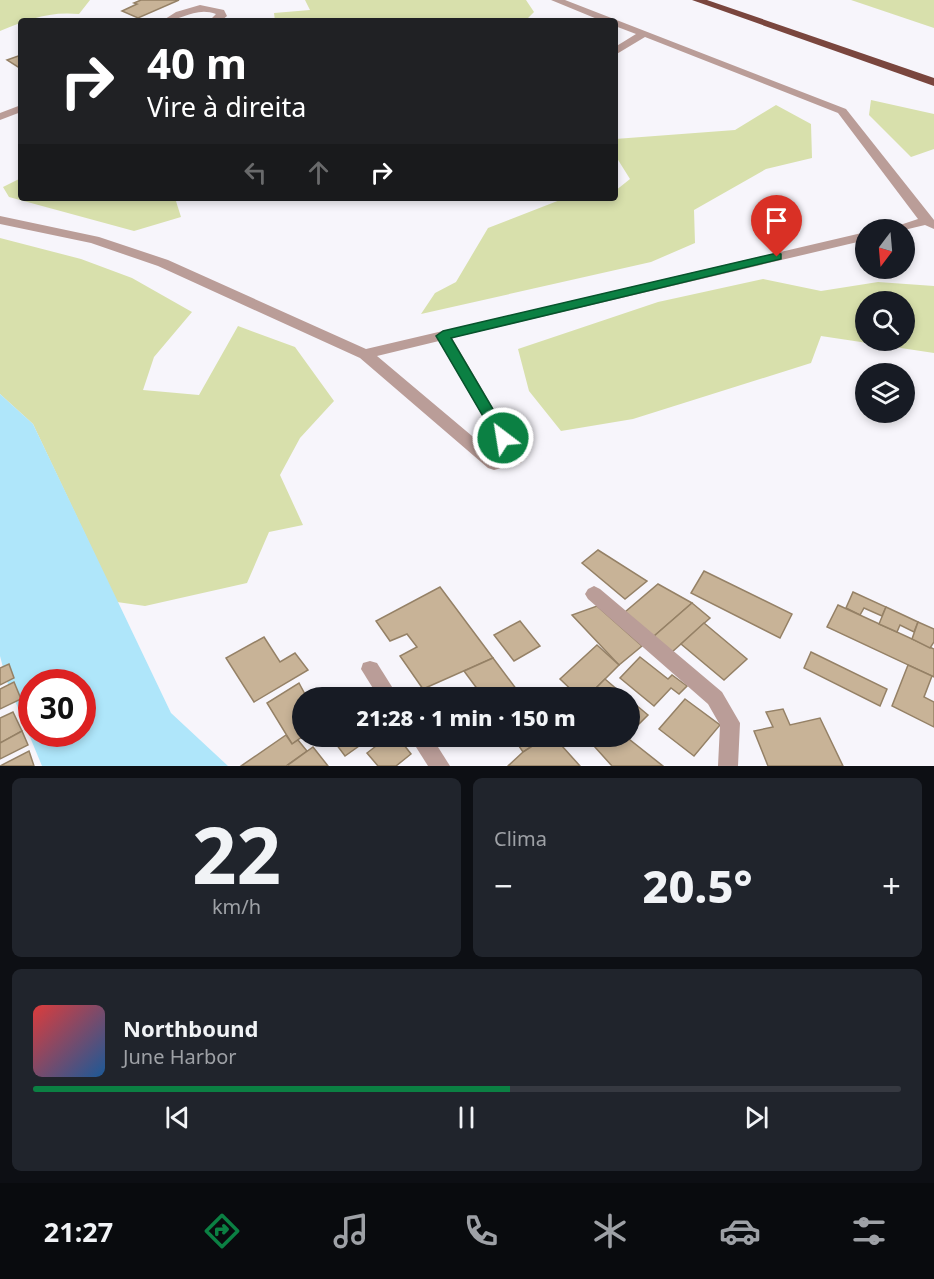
<!DOCTYPE html>
<html lang="pt">
<head>
<meta charset="utf-8">
<style>
	:root { --surface:#171b24; --page:#20242c; --text:#f1f3f6; --muted:#9ea1a6; --line:#363941; --accent:#0b8043 }
	body { margin:0; font-family:"Noto Sans",sans-serif; background:var(--page); color:var(--text); height:100vh; display:flex; flex-direction:column; font-size:22px; white-space:nowrap }
	* { box-sizing:border-box; margin:0 }
	p { font-size:20px; color:var(--muted) }
	.icon { flex:none; width:33px; height:33px; fill:none; stroke:currentColor; stroke-width:2; stroke-linecap:round; stroke-linejoin:round }
	.map { position:relative; height:766px; overflow:hidden }
	.drawer { display:flex; flex-direction:column; gap:12px; padding:12px; background:#0d0f14; flex:1 }
	.drawer>* { flex:none }
	.top-card { position:absolute; left:18px; top:18px; width:600px; height:183px; border-radius:6px; box-shadow:0 3px 9px #0003; background:#202124; color:#fff; overflow:hidden }
	.needle { width:39px; rotate:196deg }
	.fabs { position:absolute; left:855px; top:219px; display:grid; gap:12px }
	.fabs a { display:grid; place-items:center; width:60px; height:60px; border-radius:50%; background:var(--surface); box-shadow:0 3px 9px #0003; font-size:30px }
	.speed { position:absolute; left:18px; top:669px; display:flex; gap:12px; font-size:30px; font-weight:700; text-align:center }
	.speed>* { display:grid; place-content:center; width:78px; height:78px; border-radius:50%; background:var(--surface); box-shadow:0 3px 9px #0003; line-height:1 }
	.speed .limit { border:9px solid #d22; background:#fff; color:#111 }
	.pin { position:absolute; display:grid; place-items:center; width:51px; height:51px; color:#fff; margin:-62px -26px; border-radius:50% 50% 50% 0; rotate:-45deg; box-shadow:0 0 6px #0007 }
	.pin .icon { rotate:45deg }
	.me { position:absolute; width:66px; margin:-33px; rotate:329deg; stroke-linejoin:round; filter:drop-shadow(0 0 4px #0008) }
	.turn { display:flex; align-items:center; gap:21px; height:126px; padding:0 30px; font-size:27px }
	.turn .icon { width:78px; height:78px; stroke-width:2.5 }
	.turn b { display:block; font-size:42px; line-height:51px }
	.lanes { display:flex; align-items:center; height:57px; padding:0 30px; background:#0003; justify-content:center; gap:30px; direction:ltr }
	.lanes .off { opacity:.35 }
	.big { font-size:45px; font-weight:800; line-height:1.1 }
	.drawer .tile { flex:1; display:flex; flex-direction:column; justify-content:center; gap:9px; min-width:0; padding:0 21px; border-radius:9px; background:var(--page) }
	.drawer .dial { align-items:center; gap:0 }
	.dial b { font-size:78px; line-height:1 }
	.song { display:flex; align-items:center; gap:18px }
	.cover { width:72px; height:72px; border-radius:9px; background:linear-gradient(135deg,hsl(0 70% 55%),hsl(210 70% 35%)) }
	.played { height:6px; border-radius:3px; background:linear-gradient(90deg,var(--accent) 55%,var(--line) 55%) }
	.keys { display:flex; justify-content:space-around; direction:ltr }
	.heat { display:flex; justify-content:space-between; align-items:center; font-size:33px; direction:ltr }
	.drawer .tiles { flex:1; display:grid; gap:12px; grid-template-columns:1fr 1fr }
	.tile:last-child { grid-column:span 2 }
	.trip { position:absolute; left:292px; top:687px; width:348px; height:60px; border-radius:30px; background:var(--surface); box-shadow:0 3px 9px #0003; font-weight:800; line-height:60px; text-align:center }
	.tab-bar { display:flex; height:96px; justify-content:space-around; align-items:center; background:#090b0e; color:var(--muted) }
	.tab-bar .icon { width:42px; height:42px }
	.tab-bar .active { color:var(--accent) }
	.tab-bar b { font-size:27px; color:var(--text) }
	.map>svg:first-child { display:block }
	.green { fill:#d8e0ac; fill-rule:evenodd }
	.water { fill:#afe6fa; fill-rule:evenodd }
	.building { fill:#c8b397; stroke:#958166; stroke-width:1.5 }
	.lines { fill:none; stroke-linecap:round; stroke-linejoin:round }
	.minor { fill:#ba9d98; fill-rule:evenodd }
	.trunk { fill:#7a463e; fill-rule:evenodd }
	.route { fill:#0b8043; stroke:#07532c; stroke-width:1.5 }
</style>
</head>
<body>
<div class="map">
<svg width="934" height="766" viewBox="0 0 934 766">
	<rect width="100%" height="100%" fill="#f7f5fb"/>
	<g class="green">
		<path d="M0 0H90L79 14C48 11 27 20 0 31Z"/>
		<path d="M305 0H526L534 12 525 21H275L274 13 310 10Z"/>
		<path d="M852 0H934V28L851 0Z"/>
		<path d="M871 100 934 114V149L911 157 869 115Z"/>
		<path d="M776 105 811 124 812 158 766 169 694 210 695 243 651 262 421 314 435 293 456 282 488 228 560 200 615 198V191L630 179 615 155V139L735 130Z"/>
		<path d="M21 178V198H175L181 217 134 231 9 197 3 187Z"/>
		<path d="M0 238 81 259 132 278 192 312 154 357 143 390 199 395 238 326 295 347 334 401 300 438 280 475 303 525 269 532 247 583 145 606 117 602 33 424 0 394Z"/>
		<path d="M763 279 821 291 878 282 934 286V353L821 336 811 363 633 419 561 431 529 391 518 349 658 302ZM866 302H904V340H866Z"/>
	</g>
	<path class="water" d="M0 394 33 424 171 713 228 766H42L6 679 0 656ZM32 682H82V734H32Z"/>
	<g class="building">
		<path d="M141 0H179L138 18 122 11 137 4 134 3Z"/>
		<path d="M21 55V69L7 60Z"/>
		<path d="M598 550 647 581 625 599 582 563Z"/>
		<path d="M704 571 792 614 780 638 691 593Z"/>
		<path d="M658 584 692 603 653 637 625 612Z"/>
		<path d="M440 587 493 658 423 689 400 656 417 647 407 634 390 641 376 621Z"/>
		<path d="M853 592 886 607 882 616 864 608 860 615 846 608Z"/>
		<path d="M692 603 710 618 672 652 653 637Z"/>
		<path d="M838 605 934 649V677L827 627Z"/>
		<path d="M597 606 642 646 619 665 572 615Z"/>
		<path d="M886 607 918 622 914 632 900 625 897 632 879 624Z"/>
		<path d="M520 621 540 646 514 661 494 635Z"/>
		<path d="M918 622 934 629V642L930 648 912 639Z"/>
		<path d="M704 623 747 659 724 680 681 644Z"/>
		<path d="M264 637 280 662 295 653 308 670 254 702 226 658Z"/>
		<path d="M597 645 619 665 586 698H580L560 679Z"/>
		<path d="M811 652 887 689 880 706 804 668Z"/>
		<path d="M640 657 668 679 672 675 687 686 679 694 671 688 654 706 620 678Z"/>
		<path d="M493 658 523 698H484L464 671Z"/>
		<path d="M9 664 14 678 0 685V668Z"/>
		<path d="M908 665 932 676 924 697 934 702V727L892 706Z"/>
		<path d="M605 679 627 698H586Z"/>
		<path d="M14 682 21 699 0 709V689Z"/>
		<path d="M299 683 307 698H303V736L292 744 267 703Z"/>
		<path d="M685 699 720 725 694 756 659 729Z"/>
		<path d="M630 700 648 715 630 733Z"/>
		<path d="M783 709 790 725 820 718 843 766H768L754 731 773 727 766 712Z"/>
		<path d="M13 712 22 731 0 743V718Z"/>
		<path d="M22 731 28 745 0 759V743Z"/>
		<path d="M286 735 292 744 298 740 307 751 286 766H241Z"/>
		<path d="M330 736H373L345 756Z"/>
		<path d="M389 736H397L411 754 396 766H378L367 753Z"/>
		<path d="M512 736H548L523 752Z"/>
		<path d="M548 736H553L580 766H508L523 752Z"/>
		<path d="M585 736H625L663 766H612Z"/>
		<path d="M313 747 328 766H289L288 765Z"/>
		<path d="M29 751 34 766H0Z"/>
	</g>
	<g class="lines">
		<g class="minor">
			<path d="M551 0H565L846 109 934 220V229L925 225 904 230H885L918 219 838 113 645 37 615 55V47L636 34 615 26V21H602Z"/>
			<path d="M200 5 224 10 227 16 221 21H209L216 14C196 6 181 21 162 21L176 12Z"/>
			<path d="M21 105V112L0 120V113Z"/>
			<path d="M0 216 99 237 168 260 366 349 866 232V240L452 338 523 459 521 463 494 470 488 468 360 358 158 266 91 243 0 224ZM439 341 505 455 497 457 377 356Z"/>
			<path d="M594 586 600 589 722 692 740 723 738 766H718L720 725 708 704 588 599 585 594 588 589Z"/>
			<path d="M370 661 377 663 399 698H379L361 669 363 663Z"/>
			<path d="M409 736H431L450 766H428Z"/>
		</g>
		<path class="trunk" d="M692 0H707L934 78V86Z"/>
	</g>
	<path class="route" d="M777 253 781 254V259L451 338 510 438 503 444 498 442 436 336 443 331Z"/>
</svg>
<div class="fabs">
<a><svg class="needle" viewBox="-14 -14 28 28"><path d="M0-13l5 13h-10z" fill="#e53935"/><path d="M0 13l5-13h-10z" fill="#9ea1a6"/></svg></a>
<a><svg class="icon" aria-label="search" viewBox="0 0 24 24"><circle cx="10" cy="10" r="6"/><path d="M15 15l6 6"/></svg></a>
<a><svg class="icon" aria-label="layers" viewBox="0 0 24 24"><path d="M12 4l9 5-9 5-9-5zM3 14l9 5 9-5"/></svg></a>
</div>
<div class="speed"><div class="limit">30</div></div>
<div class="pin" style="left:777px;top:257px;background:#d93025"><svg class="icon" aria-label="arrive" viewBox="0 0 24 24"><path d="M6 21V4h12l-3 4 3 4H6"/></svg></div>
<svg class="me" style="left:503px;top:438px" viewBox="-20 -20 40 40"><circle r="17" fill="#0b8043" stroke="#fff" stroke-width="3"/><path d="M0-11L8 9 0 5-8 9z" fill="#fff"/></svg>
<div class="trip">21:28 · 1 min · 150 m</div>
<div class="top-card">
<div class="turn"><svg class="icon" aria-label="right" viewBox="0 0 24 24"><path d="M7 20v-9h11M14 6l5 5-5 5"/></svg><div><b>40 m</b>Vire à direita</div></div>
<div class="lanes"><svg class="icon off" aria-label="left" viewBox="0 0 24 24"><path d="M17 20v-9H6M10 6l-5 5 5 5"/></svg><svg class="icon off" aria-label="ahead" viewBox="0 0 24 24"><path d="M12 20V5M6 11l6-6 6 6"/></svg><svg class="icon" aria-label="right" viewBox="0 0 24 24"><path d="M7 20v-9h11M14 6l5 5-5 5"/></svg></div>
</div>
</div>
<section class="drawer">
<div class="tiles">
<div class="tile dial"><b>22</b><p>km/h</p></div>
<div class="tile"><p>Clima</p>
<div class="heat"><a>−</a><b class="big">20.5°</b><a>+</a></div>
</div>
<div class="tile">
<div class="song"><i class="cover"></i><div><b>Northbound</b><p>June Harbor</p></div></div>
<div class="played"></div>
<div class="keys"><svg class="icon" aria-label="previous" viewBox="0 0 24 24"><path d="M18 5L8 12l10 7zM5 5v14"/></svg><svg class="icon" aria-label="pause" viewBox="0 0 24 24"><path d="M8 5v14M16 5v14"/></svg><svg class="icon" aria-label="next" viewBox="0 0 24 24"><path d="M6 5l10 7-10 7zM19 5v14"/></svg></div>
</div>
</div>
</section>
<nav class="tab-bar">
<b>21:27</b>
<svg class="icon active" aria-label="directions" viewBox="0 0 24 24"><path d="M12 3l9 9-9 9-9-9zM9 14v-3h6M13 9l2 2-2 2"/></svg>
<svg class="icon" aria-label="music" viewBox="0 0 24 24"><path d="M9 18V5l10-2v13"/><circle cx="6" cy="18" r="3"/><circle cx="16" cy="16" r="3"/></svg>
<svg class="icon" aria-label="phone" viewBox="0 0 24 24"><path d="M5 4h4l2 5-3 2q2 4 5 5l2-3 5 2v4C11 20 4 13 5 4z"/></svg>
<svg class="icon" aria-label="climate" viewBox="0 0 24 24"><path d="M12 3v18M4 7l16 10M4 17L20 7"/></svg>
<svg class="icon" aria-label="car" viewBox="0 0 24 24"><path d="M5 17H2v-5l4-1 3-4h7l3 4 3 1v5h-3M9 17h6M6 11h13"/><circle cx="7" cy="17" r="2"/><circle cx="17" cy="17" r="2"/></svg>
<svg class="icon" aria-label="filters" viewBox="0 0 24 24"><path d="M4 7h16M4 17h16"/><circle cx="9" cy="7" r="2"/><circle cx="15" cy="17" r="2"/></svg>
</nav>
</body>
</html>
